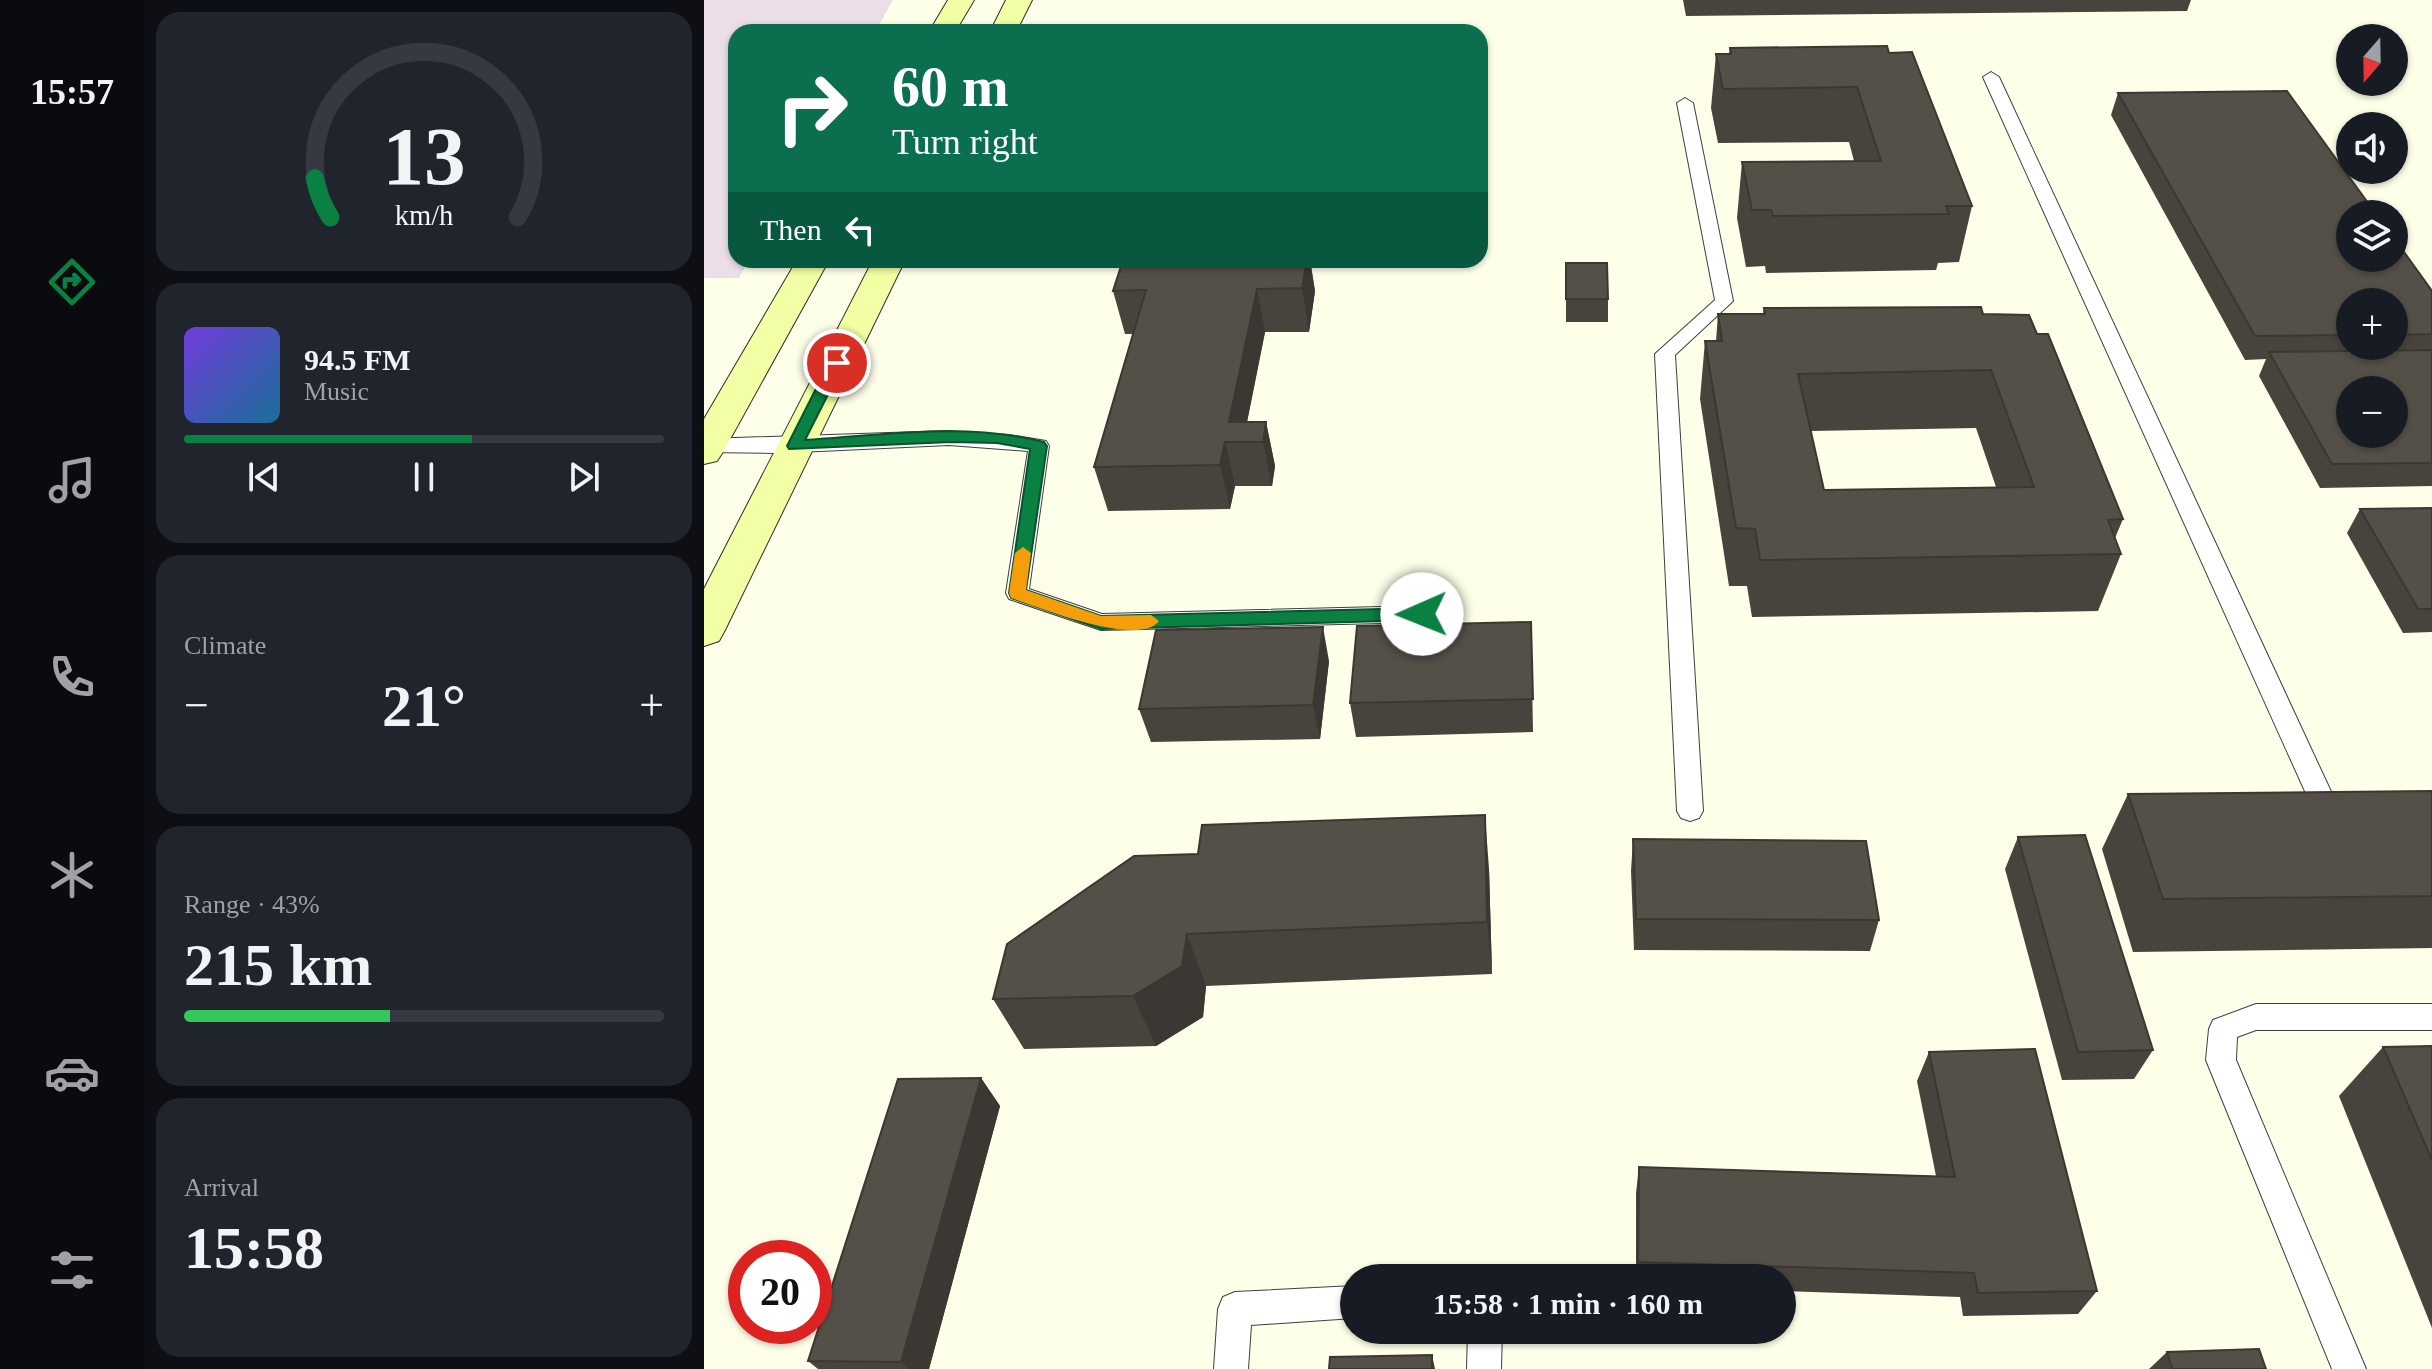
<!DOCTYPE html>
<html lang="en">
<head>
<meta charset="utf-8">
<style>
	:root { --surface:#171b24; --page:#20242c; --text:#f1f3f6; --muted:#9ea1a6; --line:#363941; --accent:#0b8043 }
	body { margin:0; font-family:"Times New Roman",serif; background:var(--page); color:var(--text); height:100vh; display:flex; flex-direction:column; font-size:30px; white-space:nowrap }
	* { box-sizing:border-box; margin:0 }
	p { font-size:26px; color:var(--muted) }
	.icon { flex:none; width:44px; height:44px; fill:none; stroke:currentColor; stroke-width:2; stroke-linecap:round; stroke-linejoin:round }
	.map { position:relative; flex:1; overflow:hidden }
	.side { display:flex; flex-direction:column; gap:12px; padding:12px; background:#0d0f14; width:560px }
	.side>* { flex:none }
	.top-card { position:absolute; left:24px; top:24px; width:760px; height:244px; border-radius:24px; box-shadow:0 2px 6px #0004; background:#0b6e4f; color:#fff; overflow:hidden }
	.needle { width:52px; rotate:200deg }
	.tools { position:absolute; left:1632px; top:24px; display:grid; gap:16px }
	.tools a { display:grid; place-items:center; width:72px; height:72px; border-radius:50%; background:var(--surface); box-shadow:0 2px 6px #0004; font-size:40px }
	.speed { position:absolute; left:24px; top:1240px; display:flex; gap:16px; font-size:40px; font-weight:700; text-align:center }
	.speed>* { display:grid; place-content:center; width:104px; height:104px; border-radius:50%; background:var(--surface); box-shadow:0 2px 6px #0004; line-height:1 }
	.speed .limit { border:12px solid #d22; background:#fff; color:#111 }
	.pin { position:absolute; display:grid; place-items:center; width:68px; height:68px; color:#fff; margin:-34px; border:4px solid #fff; border-radius:50%; box-shadow:0 2px 8px #0007 }
	.me { position:absolute; width:88px; margin:-44px; rotate:269deg; stroke-linejoin:round; filter:drop-shadow(0 0 6px #0008) }
	.turn { display:flex; align-items:center; gap:28px; height:168px; padding:0 32px; font-size:36px }
	.turn .icon { width:104px; height:104px; stroke-width:2.5 }
	.turn b { display:block; font-size:56px; line-height:68px }
	.then { display:flex; align-items:center; height:76px; padding:0 32px; background:#0003; gap:16px; font-size:30px }
	.big { font-size:60px; font-weight:700; line-height:1.1 }
	.side .card { flex:1; display:flex; flex-direction:column; justify-content:center; gap:12px; min-width:0; padding:0 28px; border-radius:24px; background:var(--page) }
	.side .dial { align-items:center; gap:0 }
	.dial svg { height:208px; overflow:visible; fill:none; stroke:var(--line); stroke-width:7; stroke-linecap:round; text-anchor:middle }
	.dial text { fill:var(--text); stroke:none }
	.song { display:flex; align-items:center; gap:24px }
	.cover { width:96px; height:96px; border-radius:12px; background:linear-gradient(135deg,hsl(260 70% 55%),hsl(200 70% 35%)) }
	.played { height:8px; border-radius:4px; background:linear-gradient(90deg,var(--accent) 60%,var(--line) 60%) }
	.keys { display:flex; justify-content:space-around; direction:ltr }
	.heat { display:flex; justify-content:space-between; align-items:center; font-size:44px; direction:ltr }
	.charge { height:12px; border-radius:6px; background:linear-gradient(90deg,#34c759 43%,var(--line) 0) }
	.trip { position:absolute; left:636px; top:1264px; width:456px; height:80px; border-radius:40px; background:var(--surface); box-shadow:0 2px 6px #0004; font-weight:700; line-height:80px; text-align:center }
	main { display:flex; flex:1; min-height:0 }
	.tabs { display:flex; flex-direction:column; width:144px; justify-content:space-around; align-items:center; background:#090b0e; color:var(--muted) }
	.tabs .icon { width:56px; height:56px }
	.tabs .active { color:var(--accent) }
	.tabs b { font-size:36px; color:var(--text) }
	.map>svg:first-child { display:block }
	.industrial { fill:#ebdee9 }
	.lines { fill:none; stroke-linecap:round; stroke-linejoin:round }
	.lane-casing { stroke:#3e3e3e; stroke-width:2 }
	.secondary-casing { stroke:#2d2d2d; stroke-width:2 }
	.lane { fill:#fff; fill-rule:evenodd }
	.secondary { fill:#f2ffa4; fill-rule:evenodd }
	.wall { fill:#48443d; fill-rule:evenodd }
	.shaded-wall { fill:#3b3732 }
	.building { fill:#544f47; stroke:#3b3732; stroke-width:2; fill-rule:evenodd }
	.route { fill:#0b8043; stroke:#07532c; stroke-width:2 }
	.slow { fill:#f59e0b }
</style>
</head>
<body>
<main>
<nav class="tabs">
<b>15:57</b>
<svg class="icon active" aria-label="directions" viewBox="0 0 24 24"><path d="M12 3l9 9-9 9-9-9zM9 14v-3h6M13 9l2 2-2 2"/></svg>
<svg class="icon" aria-label="music" viewBox="0 0 24 24"><path d="M9 18V5l10-2v13"/><circle cx="6" cy="18" r="3"/><circle cx="16" cy="16" r="3"/></svg>
<svg class="icon" aria-label="phone" viewBox="0 0 24 24"><path d="M5 4h4l2 5-3 2q2 4 5 5l2-3 5 2v4C11 20 4 13 5 4z"/></svg>
<svg class="icon" aria-label="climate" viewBox="0 0 24 24"><path d="M12 3v18M4 7l16 10M4 17L20 7"/></svg>
<svg class="icon" aria-label="car" viewBox="0 0 24 24"><path d="M5 17H2v-5l4-1 3-4h7l3 4 3 1v5h-3M9 17h6M6 11h13"/><circle cx="7" cy="17" r="2"/><circle cx="17" cy="17" r="2"/></svg>
<svg class="icon" aria-label="filters" viewBox="0 0 24 24"><path d="M4 7h16M4 17h16"/><circle cx="9" cy="7" r="2"/><circle cx="15" cy="17" r="2"/></svg>
</nav>
<section class="side">
<div class="card dial"><svg viewBox="0 0 100 80">
<path d="M14 69A42 42 0 1 1 86 69"/>
<path d="M14 69A42 42 0 0 1 8 54" stroke="#0b8043"/>
<text x="50" y="56" font-size="32" font-weight="700">13</text>
<text x="50" y="72" font-size="11">km/h</text>
</svg></div>
<div class="card">
<div class="song"><i class="cover"></i><div><b>94.5 FM</b><p>Music</p></div></div>
<div class="played"></div>
<div class="keys"><svg class="icon" aria-label="previous" viewBox="0 0 24 24"><path d="M18 5L8 12l10 7zM5 5v14"/></svg><svg class="icon" aria-label="pause" viewBox="0 0 24 24"><path d="M8 5v14M16 5v14"/></svg><svg class="icon" aria-label="next" viewBox="0 0 24 24"><path d="M6 5l10 7-10 7zM19 5v14"/></svg></div>
</div>
<div class="card"><p>Climate</p>
<div class="heat"><a>−</a><b class="big">21°</b><a>+</a></div>
</div>
<div class="card"><p>Range · 43%</p><b class="big">215 km</b><div class="charge"></div></div>
<div class="card"><p>Arrival</p><b class="big">15:58</b></div>
</section>
<div class="map">
<svg width="1728" height="1369" viewBox="0 0 1728 1369">
	<rect width="100%" height="100%" fill="#feffe9"/>
	<path class="industrial" d="M0 0H189L171 32H32V260H45L35 278H0Z"/>
	<g class="lines">
		<defs>
			<g id="lane">
				<path d="M1287 72 1295 77 1630 798 1626 805 1617 808 1608 805 1604 798 1279 77Z"/>
				<path d="M981 98 989 103 1029 301 971 355 999 811 995 818 986 821 977 818 973 811 951 354 1011 300 973 103Z"/>
				<path d="M245 431 305 435 342 441 345 446 325 589 398 614 718 606 726 608 729 614 726 620 718 622 397 630 305 599 302 593 324 451 245 445 73 453 0 452V440L3 439Z"/>
				<path d="M1552 1004H1728V1030H1552L1533 1037 1532 1060 1662 1369H1628L1502 1060 1505 1029 1509 1020Z"/>
				<path d="M650 1286V1318L547 1325 544 1369H510L514 1309 519 1297 531 1292Z"/>
				<path d="M764 1330H798L797 1369H763Z"/>
			</g>
			<g id="secondary">
				<path d="M244 0H270L251 32H225Z"/>
				<path d="M302 0H328L312 32H286Z"/>
				<path d="M93 260H125L19 452 13 461 0 464V419Z"/>
				<path d="M169 260H201L21 630 15 641 0 646V589Z"/>
			</g>
		</defs>
		<use href="#lane" class="lane-casing"/>
		<use href="#secondary" class="secondary-casing"/>
		<use href="#lane" class="lane"/>
		<use href="#secondary" class="secondary"/>
	</g>
	<g class="wall">
		<path d="M979 0H1487L1483 11 982 16Z"/>
		<path d="M1026 48 1185 53 1268 206 1255 262 1234 263 1232 270 1062 273 1061 266 1042 267 1033 218 1038 162 1150 161 1145 142 1014 143 1007 108 1012 54H1025Z"/>
		<path d="M1414 93 1728 291V486L1616 488 1555 376 1562 359 1541 360 1407 115ZM1646 302H1690V346H1646Z"/>
		<path d="M419 260H606L611 291 605 332H561L543 422H562L571 466 568 486H531L526 509 404 511 390 467 429 334H421L409 291Z"/>
		<path d="M862 263 904 299V322H862Z"/>
		<path d="M1060 308 1279 314 1419 519 1411 538 1417 554 1394 611 1048 617 1043 586H1025L996 399 1001 341H1012L1014 314H1059ZM1272 428 1292 487 1120 490 1107 431Z"/>
		<path d="M1728 508V632L1699 633 1643 533 1656 509Z"/>
		<path d="M827 622 829 732 652 737 646 703Z"/>
		<path d="M625 661 616 739 447 742 435 709Z"/>
		<path d="M1728 791V948L1429 952 1398 849 1424 794Z"/>
		<path d="M1314 837 1449 1050 1430 1079 1358 1080 1301 869Z"/>
		<path d="M929 839 1175 920 1166 951 930 950 927 871Z"/>
		<path d="M494 854 785 869 788 974 502 986 499 1017 452 1046 320 1049 289 999Z"/>
		<path d="M1728 1046V1328L1635 1096 1679 1047Z"/>
		<path d="M1225 1052 1393 1291 1374 1314 1259 1316 1256 1297 1078 1291V1278H932V1193L935 1167 1232 1176 1213 1081Z"/>
		<path d="M277 1078 296 1106 225 1369H114L104 1361Z"/>
		<path d="M1463 1352 1562 1369H1445Z"/>
	</g>
	<g class="shaded-wall">
		<path d="M603 260H606L611 291 605 332 598 288Z"/>
		<path d="M553 289 561 332 539 442 525 422Z"/>
		<path d="M562 422 571 466 568 486 559 442Z"/>
		<path d="M521 442 531 486 526 509 516 465Z"/>
		<path d="M619 627 625 661 616 739 609 705Z"/>
		<path d="M781 815 785 869 788 974 783 922Z"/>
		<path d="M483 934 502 986 499 1017 452 1046 429 996Z"/>
		<path d="M277 1078 296 1106 225 1369H205L197 1362Z"/>
		<path d="M728 1355 731 1369H728Z"/>
	</g>
	<g class="building">
		<path d="M1183 46 1185 53 1208 52 1268 206H1242L1245 214 1069 216 1067 210H1048L1038 162 1177 161 1153 87 1019 89 1012 54H1027L1026 48Z"/>
		<path d="M1583 91 1672 214H1646V258H1690V238L1728 291V334L1690 335V302H1646V335L1551 336 1414 93Z"/>
		<path d="M419 260H603L598 288 553 289 525 422H562L559 442H521L516 465 390 467 442 290 409 291Z"/>
		<path d="M862 263H903L904 299H862Z"/>
		<path d="M1277 307 1279 314 1325 315 1333 334H1344L1419 519 1404 520 1417 554 1056 560 1051 529 1032 528 1001 341H1018L1014 314H1061L1060 308ZM1287 370 1330 487 1120 490 1094 374Z"/>
		<path d="M1728 350V463L1628 464 1565 352ZM1646 390H1690V434H1646Z"/>
		<path d="M1728 508V609H1714L1656 509Z"/>
		<path d="M827 622 829 699 646 703 653 626Z"/>
		<path d="M619 627 609 705 435 709 452 630Z"/>
		<path d="M1728 791V896L1459 899 1424 794Z"/>
		<path d="M781 815 783 922 483 934 478 966 429 996 289 999 303 944 430 856 494 854 498 825Z"/>
		<path d="M1381 835 1449 1050 1374 1052 1314 837Z"/>
		<path d="M929 839 1162 841 1175 920 932 919Z"/>
		<path d="M1728 1046V1160L1679 1047Z"/>
		<path d="M1331 1049 1393 1291 1274 1293 1270 1273 934 1262 935 1167 1251 1177 1225 1052Z"/>
		<path d="M277 1078 197 1362 104 1361 194 1079Z"/>
		<path d="M1555 1349 1562 1369H1468L1463 1352Z"/>
		<path d="M728 1355V1369H625L626 1357Z"/>
	</g>
	<path class="route" d="M133 359 140 363 101 440C180 435 263 422 340 442L343 446 322 590 397 616 718 608 727 614 718 620 397 629 307 598 305 593 326 449 293 443 247 442 85 449 83 446 125 363Z"/>
	<path class="slow" d="M319 547 327 553 322 590 397 616 447 615 455 621C435 648 334 607 307 598L305 593 311 553Z"/>
</svg>
<div class="tools">
<a><svg class="needle" viewBox="-14 -14 28 28"><path d="M0-13l5 13h-10z" fill="#e53935"/><path d="M0 13l5-13h-10z" fill="#9ea1a6"/></svg></a>
<a><svg class="icon" aria-label="sound" viewBox="0 0 24 24"><path d="M4 9h4l5-4v14l-5-4H4zM17 9q2 3 0 6"/></svg></a>
<a><svg class="icon" aria-label="layers" viewBox="0 0 24 24"><path d="M12 4l9 5-9 5-9-5zM3 14l9 5 9-5"/></svg></a>
<a>+</a>
<a>−</a>
</div>
<div class="speed"><div class="limit">20</div></div>
<div class="pin" style="left:133px;top:363px;background:#d93025"><svg class="icon" aria-label="arrive" viewBox="0 0 24 24"><path d="M6 21V4h12l-3 4 3 4H6"/></svg></div>
<svg class="me" style="left:718px;top:614px" viewBox="-20 -20 40 40"><circle r="19" fill="#fff"/><path d="M0-13L10 11 0 6-10 11z" fill="#0b8043"/></svg>
<div class="trip">15:58 · 1 min · 160 m</div>
<div class="top-card">
<div class="turn"><svg class="icon" aria-label="right" viewBox="0 0 24 24"><path d="M7 20v-9h11M14 6l5 5-5 5"/></svg><div><b>60 m</b>Turn right</div></div>
<div class="then">Then<svg class="icon" aria-label="left" viewBox="0 0 24 24"><path d="M17 20v-9H6M10 6l-5 5 5 5"/></svg></div>
</div>
</div>
</main>
</body>
</html>
